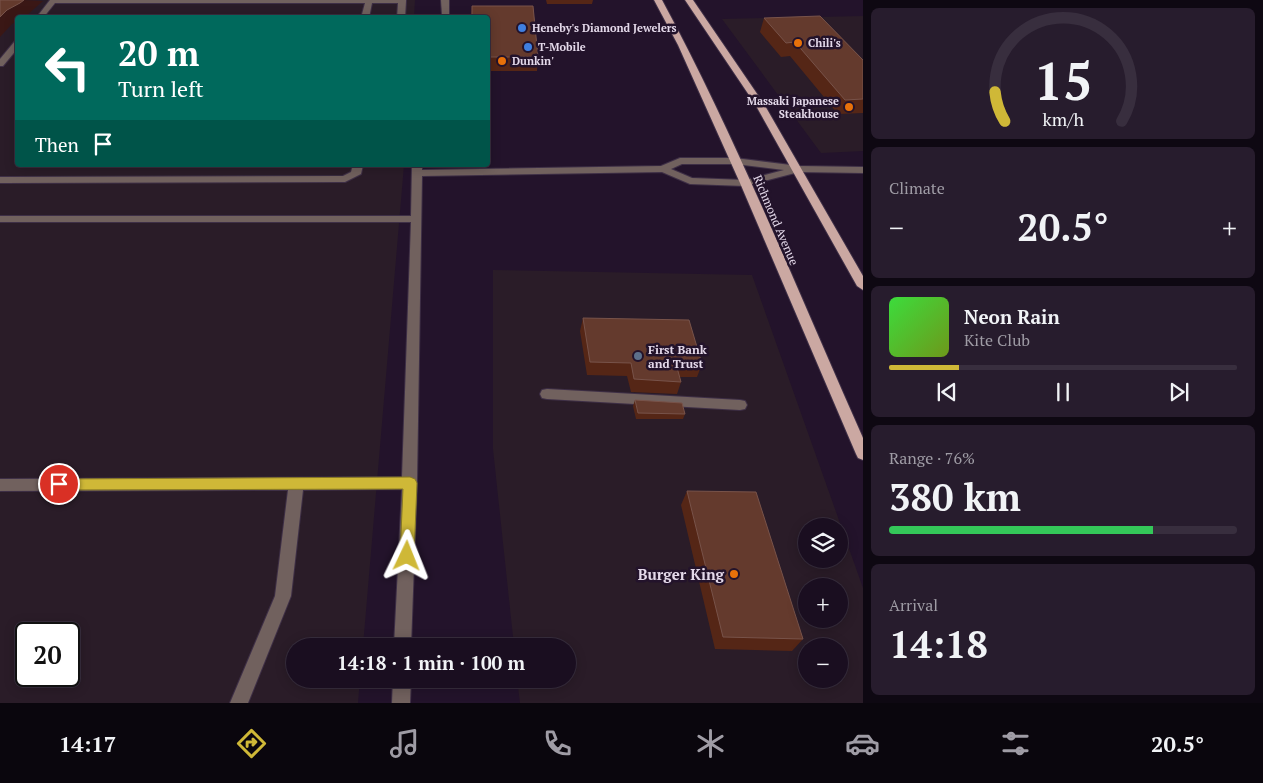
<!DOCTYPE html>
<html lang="en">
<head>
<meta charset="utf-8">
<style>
	:root { --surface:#1a0e20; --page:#271c2d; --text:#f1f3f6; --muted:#9f9ca5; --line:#382e3e; --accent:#cfb837 }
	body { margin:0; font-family:"PT Serif",serif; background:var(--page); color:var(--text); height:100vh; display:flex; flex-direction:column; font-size:19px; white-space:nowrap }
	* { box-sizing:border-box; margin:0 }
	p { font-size:16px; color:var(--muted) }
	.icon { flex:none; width:28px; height:28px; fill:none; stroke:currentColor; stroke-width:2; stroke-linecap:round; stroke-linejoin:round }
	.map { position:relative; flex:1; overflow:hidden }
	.drawer { display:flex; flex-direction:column; gap:8px; padding:8px; background:#0e0812; width:400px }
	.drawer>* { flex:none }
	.banner { position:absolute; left:15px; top:15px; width:475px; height:152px; border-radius:5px; box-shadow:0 2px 12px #0003,0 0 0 1px var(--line); background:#00695c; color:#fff; overflow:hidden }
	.fabs { position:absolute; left:798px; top:518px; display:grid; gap:10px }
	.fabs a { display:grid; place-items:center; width:50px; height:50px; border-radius:50%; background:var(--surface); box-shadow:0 2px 12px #0003,0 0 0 1px var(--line); font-size:25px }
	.speed { position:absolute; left:15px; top:622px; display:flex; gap:10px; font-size:25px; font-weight:700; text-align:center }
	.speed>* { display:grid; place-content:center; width:65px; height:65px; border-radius:50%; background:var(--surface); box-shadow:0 2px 12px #0003,0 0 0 1px var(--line); line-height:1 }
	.speed .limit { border:2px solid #111; border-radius:8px; background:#fff; color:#111 }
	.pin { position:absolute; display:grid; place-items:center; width:42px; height:42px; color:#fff; margin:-21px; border:2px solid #fff; border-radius:50%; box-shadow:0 1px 5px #0007 }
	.me { position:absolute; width:55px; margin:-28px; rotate:2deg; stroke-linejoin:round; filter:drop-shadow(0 0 4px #0008) }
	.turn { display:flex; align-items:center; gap:18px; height:105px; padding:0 20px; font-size:22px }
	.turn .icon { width:65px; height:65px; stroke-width:2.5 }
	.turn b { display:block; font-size:35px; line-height:42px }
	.then { display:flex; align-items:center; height:48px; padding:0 20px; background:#0003; gap:10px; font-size:19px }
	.big { font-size:38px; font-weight:600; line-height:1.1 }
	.drawer .card { flex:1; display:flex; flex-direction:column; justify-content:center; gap:8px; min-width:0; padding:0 18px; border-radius:8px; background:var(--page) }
	.drawer .dial { align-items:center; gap:0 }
	.dial svg { height:130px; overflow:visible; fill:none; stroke:var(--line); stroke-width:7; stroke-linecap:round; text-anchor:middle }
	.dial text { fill:var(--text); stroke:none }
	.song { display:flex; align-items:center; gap:15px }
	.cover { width:60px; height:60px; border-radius:8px; background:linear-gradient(135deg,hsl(120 70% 55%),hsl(80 70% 35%)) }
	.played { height:5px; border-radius:2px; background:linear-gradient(90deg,var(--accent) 20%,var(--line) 20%) }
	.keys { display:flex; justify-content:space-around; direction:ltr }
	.heat { display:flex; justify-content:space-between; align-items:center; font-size:28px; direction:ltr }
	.charge { height:8px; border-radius:4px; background:linear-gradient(90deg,#34c759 76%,var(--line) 0) }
	.trip { position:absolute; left:286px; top:638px; width:290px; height:50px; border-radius:25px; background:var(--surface); box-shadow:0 2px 12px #0003,0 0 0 1px var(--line); font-weight:600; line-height:50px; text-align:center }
	.dock { display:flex; height:80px; justify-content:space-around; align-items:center; background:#0a060d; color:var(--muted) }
	.dock .icon { width:35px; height:35px }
	.dock .current { color:var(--accent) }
	.dock b { font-size:22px; color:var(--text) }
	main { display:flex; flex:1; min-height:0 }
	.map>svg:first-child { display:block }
	.commercial { fill:#2a1c28; fill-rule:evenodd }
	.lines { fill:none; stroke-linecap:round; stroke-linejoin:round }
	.minor-casing { stroke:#3e2f46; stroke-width:2 }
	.major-casing { stroke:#3e2f46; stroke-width:2 }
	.minor { fill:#71615e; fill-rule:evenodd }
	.major { fill:#cba8a2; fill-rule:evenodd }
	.wall { fill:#552616 }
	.shaded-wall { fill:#3a1715 }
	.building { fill:#643a2d; stroke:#78534a }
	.route { fill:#cfb837; stroke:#877824 }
	.shop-dot { fill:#3f7fe0; stroke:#23132b; stroke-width:2 }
	.food-dot { fill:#e8710a; stroke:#23132b; stroke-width:2 }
	.service-dot { fill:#5c6f8a; stroke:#23132b; stroke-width:2 }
	.labels { text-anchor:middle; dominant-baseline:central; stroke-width:5; stroke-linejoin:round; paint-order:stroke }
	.far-poi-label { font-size:11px; font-weight:bold; fill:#e4d9ea; stroke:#23132b; text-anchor:start }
	.street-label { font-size:12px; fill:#e4d9ea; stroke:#23132b }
	.poi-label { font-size:12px; font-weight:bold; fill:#e4d9ea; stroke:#23132b; text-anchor:start }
	.near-poi-label { font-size:15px; font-weight:bold; fill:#e4d9ea; stroke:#23132b; text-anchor:end }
</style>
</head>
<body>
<main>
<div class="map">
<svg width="863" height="703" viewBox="0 0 863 703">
	<rect width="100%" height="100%" fill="#23132b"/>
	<g class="commercial">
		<path d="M0 0H415L414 18H18V165H404L363 646H295V679H360L358 703H0ZM26 634H69V676H26Z"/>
		<path d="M863 16V151L821 153 722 19Z"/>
		<path d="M493 270 752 275 863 588V703H520L517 679H568V646H514L493 449ZM806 526H839V559H806ZM806 586H839V619H806ZM806 646H839V679H806Z"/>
	</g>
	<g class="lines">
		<defs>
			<g id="minor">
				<path d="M50 0H406V1L405 18H397L398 3H372L369 18H361L365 3H55L43 18H36Z"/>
				<path d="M441 0H449V17L442 15Z"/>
				<path d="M15 41H18V48L3 66H0V59Z"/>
				<path d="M680 158H735L799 166 863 167V173L799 172 745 186 690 184 662 172 422 176 417 483 411 646H394L402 489 303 490 291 596 248 703H230L275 596 288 490 0 491V479L402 477 411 222H0V216H411L412 165H422V170L661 166ZM682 164H735L784 170 745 180 692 178 671 169Z"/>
				<path d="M353 165H363L361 174 345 182 0 183V177L343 176 351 172Z"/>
				<path d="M547 389 740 400 745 401 747 405 745 409 740 410 547 399 542 398 540 394 542 390Z"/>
				<path d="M393 679H411L410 703H392Z"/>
			</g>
			<g id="major">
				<path d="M654 0H662C738 141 798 292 863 438V460L858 458 856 454 740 183 678 45Z"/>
				<path d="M685 0H693L764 104 863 276V290L857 286 755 104Z"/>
			</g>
		</defs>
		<use href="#minor" class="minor-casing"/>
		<use href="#major" class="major-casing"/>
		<use href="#minor" class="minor"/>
		<use href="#major" class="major"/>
	</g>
	<g class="wall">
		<path d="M546 0H593L592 4H547Z"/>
		<path d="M472 6H533L538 57 537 71H488V18H471Z"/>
		<path d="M764 18 863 60V113L838 114 790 56 781 57 760 32Z"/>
		<path d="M583 318 702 364 697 377H680L681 382 677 394 631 392 627 376 587 375 580 331Z"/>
		<path d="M635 400 685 414 683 419H636L633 406Z"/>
		<path d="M687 491 803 639 792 651 715 649 681 505Z"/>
	</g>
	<path class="shaded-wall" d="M24 0 43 1 26 16 23 18H18V21L12 24 0 37V17L7 10Z"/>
	<g class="building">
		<path d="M0 0H24L20 3 7 10 0 17Z"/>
		<path d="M472 6H533L538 57H488V18H472Z"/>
		<path d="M820 16 863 60V99L845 100 795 42 786 43 764 18Z"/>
		<path d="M583 318 689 320 702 364H676L681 382 634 379 631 363 590 362Z"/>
		<path d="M635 400 682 403 685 414 638 413Z"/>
		<path d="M687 491 756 492 803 639 723 637Z"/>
	</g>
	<path class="route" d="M410 477 415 479 417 483 414 556 412 560 407 562 402 560 400 556 403 489 59 490 55 488 53 484 55 481 59 479Z"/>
	<g class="shop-dot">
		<circle cx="522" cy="28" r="5"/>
		<circle cx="528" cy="47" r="5"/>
	</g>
	<g class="food-dot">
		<circle cx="798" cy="43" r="5"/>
		<circle cx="502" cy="61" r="5"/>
		<circle cx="849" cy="107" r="5"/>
		<circle cx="734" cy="574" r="5"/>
	</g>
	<circle class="service-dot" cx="638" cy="356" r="5"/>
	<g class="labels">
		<g class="far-poi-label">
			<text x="532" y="28">Heneby's Diamond Jewelers</text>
			<text x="808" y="43">Chili's</text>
			<text x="538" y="47">T-Mobile</text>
			<text x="512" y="61">Dunkin'</text>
			<text x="839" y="101" text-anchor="end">Massaki Japanese<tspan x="839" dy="13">Steakhouse</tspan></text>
		</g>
		<g class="street-label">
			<text transform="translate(776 220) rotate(67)">Richmond Avenue</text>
		</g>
		<g class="poi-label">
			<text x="648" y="349">First Bank<tspan x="648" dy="14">and Trust</tspan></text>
		</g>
		<g class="near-poi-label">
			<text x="724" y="574">Burger King</text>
		</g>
	</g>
</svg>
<div class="fabs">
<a><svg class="icon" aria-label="layers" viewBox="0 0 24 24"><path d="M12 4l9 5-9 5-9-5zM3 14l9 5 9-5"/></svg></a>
<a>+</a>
<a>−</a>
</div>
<div class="speed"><div class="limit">20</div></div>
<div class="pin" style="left:59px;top:484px;background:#d93025"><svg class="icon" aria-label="arrive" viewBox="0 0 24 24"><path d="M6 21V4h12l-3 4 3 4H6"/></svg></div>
<svg class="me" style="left:407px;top:556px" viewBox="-20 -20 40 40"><path d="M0-17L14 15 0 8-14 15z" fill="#cfb837" stroke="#fff" stroke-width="4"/></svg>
<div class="trip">14:18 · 1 min · 100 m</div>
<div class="banner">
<div class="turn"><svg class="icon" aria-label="left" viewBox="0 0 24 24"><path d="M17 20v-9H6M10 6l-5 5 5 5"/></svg><div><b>20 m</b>Turn left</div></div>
<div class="then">Then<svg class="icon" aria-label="arrive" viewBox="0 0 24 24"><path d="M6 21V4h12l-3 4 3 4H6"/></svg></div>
</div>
</div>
<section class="drawer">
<div class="card dial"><svg viewBox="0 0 100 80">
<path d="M14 69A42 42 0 1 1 86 69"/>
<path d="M14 69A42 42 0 0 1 8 51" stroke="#cfb837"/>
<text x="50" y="56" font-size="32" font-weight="700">15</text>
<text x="50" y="72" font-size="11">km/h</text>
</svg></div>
<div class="card"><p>Climate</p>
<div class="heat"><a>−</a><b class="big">20.5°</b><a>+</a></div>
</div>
<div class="card">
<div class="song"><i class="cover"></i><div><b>Neon Rain</b><p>Kite Club</p></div></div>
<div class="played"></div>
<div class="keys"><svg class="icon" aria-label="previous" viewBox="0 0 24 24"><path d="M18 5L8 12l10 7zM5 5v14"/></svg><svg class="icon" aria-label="pause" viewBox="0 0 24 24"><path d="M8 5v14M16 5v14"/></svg><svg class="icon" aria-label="next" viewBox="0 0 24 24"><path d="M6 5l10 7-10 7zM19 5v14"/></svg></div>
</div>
<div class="card"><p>Range · 76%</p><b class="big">380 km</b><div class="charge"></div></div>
<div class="card"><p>Arrival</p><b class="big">14:18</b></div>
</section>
</main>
<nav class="dock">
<b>14:17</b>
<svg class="icon current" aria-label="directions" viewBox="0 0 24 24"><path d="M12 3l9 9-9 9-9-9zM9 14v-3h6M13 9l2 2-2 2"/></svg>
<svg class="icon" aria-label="music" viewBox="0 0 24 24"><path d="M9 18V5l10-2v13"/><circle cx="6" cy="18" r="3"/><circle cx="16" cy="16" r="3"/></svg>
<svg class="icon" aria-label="phone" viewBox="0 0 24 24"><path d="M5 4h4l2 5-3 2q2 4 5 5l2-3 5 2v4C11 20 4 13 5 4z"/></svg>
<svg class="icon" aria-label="climate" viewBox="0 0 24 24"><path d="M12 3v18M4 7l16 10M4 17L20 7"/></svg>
<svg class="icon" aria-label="car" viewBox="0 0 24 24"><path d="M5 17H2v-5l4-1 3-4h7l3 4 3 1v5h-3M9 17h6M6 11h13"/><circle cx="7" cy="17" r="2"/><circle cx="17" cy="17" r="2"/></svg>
<svg class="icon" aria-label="filters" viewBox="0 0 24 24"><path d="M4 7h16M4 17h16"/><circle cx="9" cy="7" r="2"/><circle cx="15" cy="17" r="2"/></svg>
<b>20.5°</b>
</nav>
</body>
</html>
